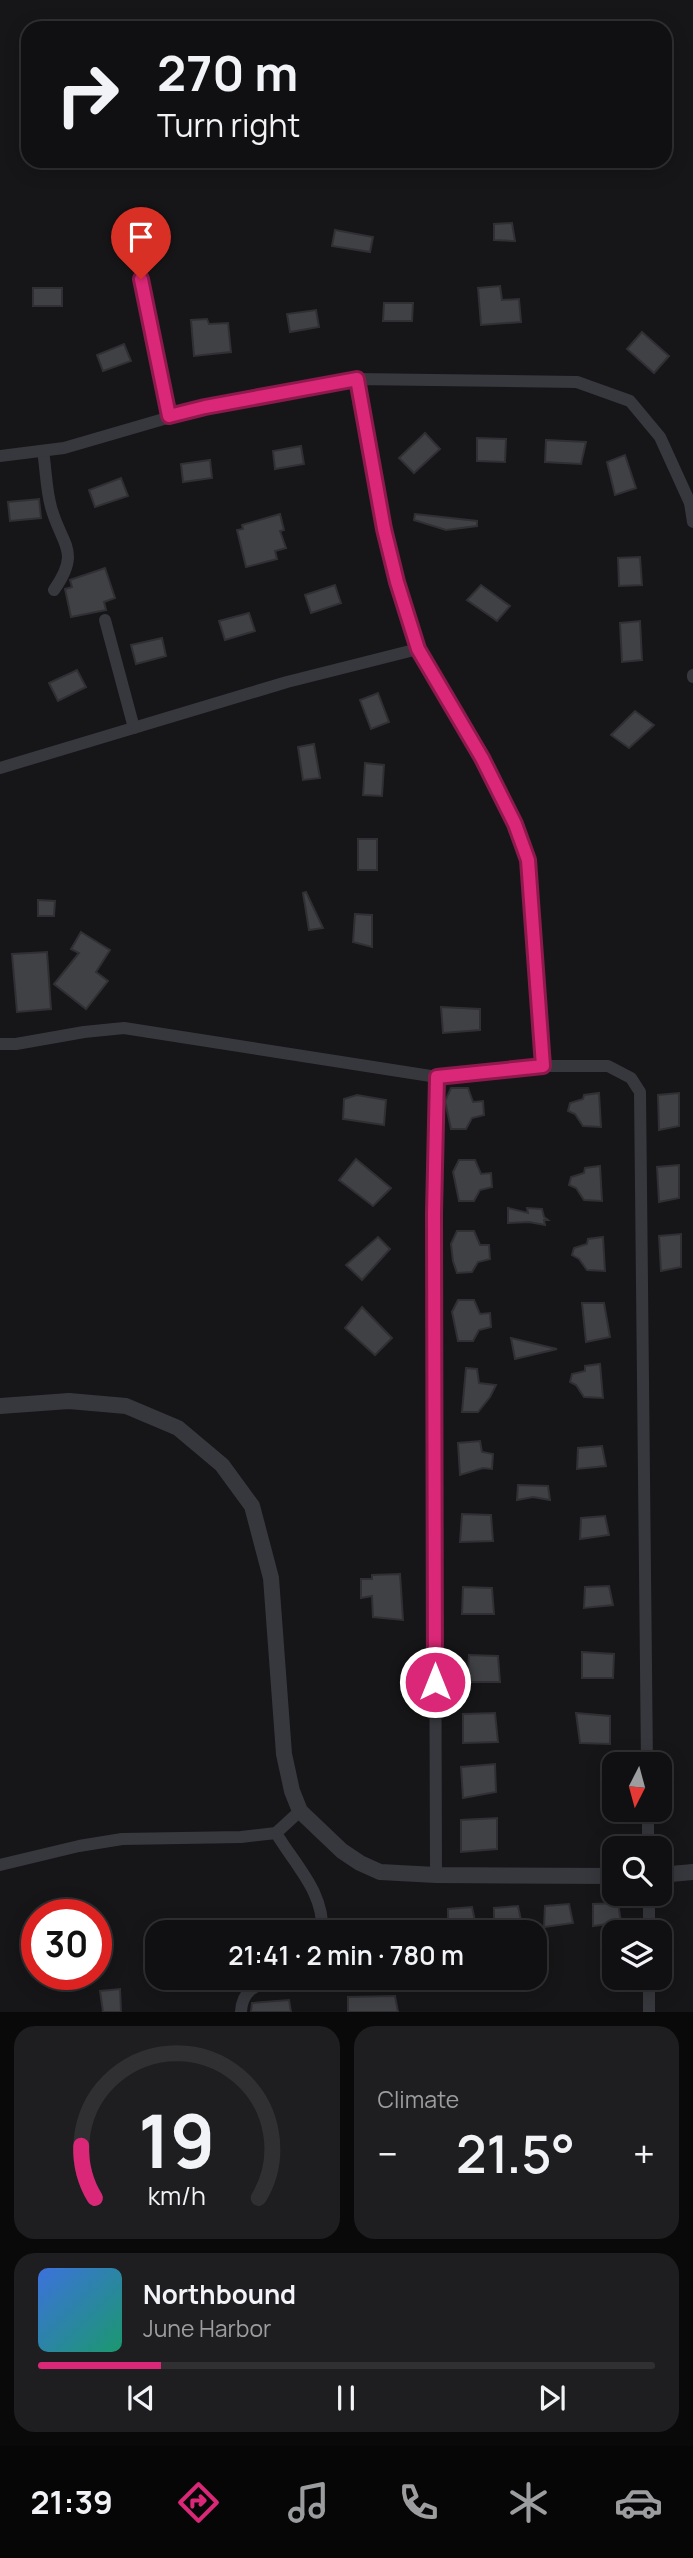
<!DOCTYPE html>
<html lang="en">
<head>
<meta charset="utf-8">
<style>
	:root { --surface:#101012; --page:#1e1e20; --text:#f1f3f6; --muted:#9c9d9f; --line:#303032; --accent:#db2777 }
	body { margin:0; font-family:Manrope,sans-serif; background:var(--page); color:var(--text); height:100vh; display:flex; flex-direction:column; font-size:26px; white-space:nowrap }
	* { box-sizing:border-box; margin:0 }
	p { font-size:23px; color:var(--muted) }
	.icon { flex:none; width:38px; height:38px; fill:none; stroke:currentColor; stroke-width:2; stroke-linecap:round; stroke-linejoin:round }
	.map { position:relative; height:2012px; overflow:hidden }
	.sheet { display:flex; flex-direction:column; gap:14px; padding:14px; background:#09090a; flex:1 }
	.sheet>* { flex:none }
	.top-card { position:absolute; left:21px; top:21px; width:651px; height:147px; border-radius:21px; box-shadow:0 4px 18px #0003,0 0 0 2px var(--line); background:#101012; color:var(--text); overflow:hidden }
	.needle { width:46px; rotate:186deg }
	.fabs { position:absolute; left:602px; top:1752px; display:grid; gap:14px }
	.fabs a { display:grid; place-items:center; width:70px; height:70px; border-radius:14px; background:var(--surface); box-shadow:0 4px 18px #0003,0 0 0 2px var(--line); font-size:35px }
	.speed { position:absolute; left:21px; top:1899px; display:flex; gap:14px; font-size:35px; font-weight:700; text-align:center }
	.speed>* { display:grid; place-content:center; width:91px; height:91px; border-radius:50%; background:var(--surface); box-shadow:0 4px 18px #0003,0 0 0 2px var(--line); line-height:1 }
	.speed .limit { border:10px solid #d22; background:#fff; color:#111 }
	.pin { position:absolute; display:grid; place-items:center; width:60px; height:60px; color:#fff; margin:-72px -30px; border-radius:50% 50% 50% 0; rotate:-45deg; box-shadow:0 0 7px #0007 }
	.pin .icon { rotate:45deg }
	.me { position:absolute; width:77px; margin:-38px; rotate:0deg; stroke-linejoin:round; filter:drop-shadow(0 0 5px #0008) }
	.turn { display:flex; align-items:center; gap:24px; height:147px; padding:0 21px; font-size:32px }
	.turn .icon { width:91px; height:91px; stroke-width:2.5 }
	.turn b { display:block; font-size:49px; line-height:60px }
	.big { font-size:52px; font-weight:600; line-height:1.1 }
	.sheet .widget { flex:1; display:flex; flex-direction:column; justify-content:center; gap:10px; min-width:0; padding:0 24px; border-radius:21px; background:var(--page) }
	.sheet .dial { align-items:center; gap:0 }
	.dial svg { height:182px; overflow:visible; fill:none; stroke:var(--line); stroke-width:7; stroke-linecap:round; text-anchor:middle }
	.dial text { fill:var(--text); stroke:none }
	.song { display:flex; align-items:center; gap:21px }
	.cover { width:84px; height:84px; border-radius:10px; background:linear-gradient(135deg,hsl(220 70% 55%),hsl(160 70% 35%)) }
	.played { height:7px; border-radius:4px; background:linear-gradient(90deg,var(--accent) 20%,var(--line) 20%) }
	.keys { display:flex; justify-content:space-around; direction:ltr }
	.heat { display:flex; justify-content:space-between; align-items:center; font-size:38px; direction:ltr }
	.sheet .tiles { flex:1; display:grid; gap:14px; grid-template-columns:1fr 1fr }
	.widget:last-child { grid-column:span 2 }
	.trip { position:absolute; left:145px; top:1920px; width:402px; height:70px; border-radius:21px; background:var(--surface); box-shadow:0 4px 18px #0003,0 0 0 2px var(--line); font-weight:600; line-height:70px; text-align:center }
	.tabs { display:flex; height:112px; justify-content:space-around; align-items:center; background:#060607; color:var(--muted) }
	.tabs .icon { width:49px; height:49px }
	.tabs .selected { color:var(--accent) }
	.tabs b { font-size:32px; color:var(--text) }
	.map>svg:first-child { display:block }
	.building { fill:#404145; stroke:#303034; stroke-width:2 }
	.lines { fill:none; stroke-linecap:round; stroke-linejoin:round }
	.minor { stroke:#37383d; stroke-width:12 }
	.tertiary { stroke:#37383d; stroke-width:16 }
	.route-casing { stroke:#8e194d; stroke-width:18 }
	.route { stroke:#db2777; stroke-width:12 }
</style>
</head>
<body>
<div class="map">
<svg width="693" height="2012" viewBox="0 0 693 2012">
	<rect width="100%" height="100%" fill="#161618"/>
	<g class="building">
		<path d="M512 223 515 241 494 240V224Z"/>
		<path d="M335 230 373 237 370 252 332 246Z"/>
		<path d="M500 286 502 300 519 299 521 322 481 325 478 288Z"/>
		<rect x="33" y="288" width="29" height="18"/>
		<path d="M384 303H413L412 321H383Z"/>
		<path d="M316 310 319 327 290 332 287 314Z"/>
		<path d="M207 319 209 324 228 323 231 352 194 356 191 320Z"/>
		<path d="M642 332 669 356 654 373 627 349Z"/>
		<path d="M124 344 131 361 103 371 97 355Z"/>
		<path d="M425 433 440 449 414 473 399 458Z"/>
		<path d="M477 438 506 439 505 462 477 461Z"/>
		<path d="M546 440 586 442 581 464 545 462Z"/>
		<path d="M301 446 304 464 275 469 273 451Z"/>
		<path d="M625 455 636 488 615 495 607 462Z"/>
		<path d="M210 460 212 478 183 482 181 464Z"/>
		<path d="M121 478 128 496 95 507 89 490Z"/>
		<path d="M39 499 41 518 10 521 8 502Z"/>
		<path d="M280 514 284 530 280 531 286 548 275 551 277 559 246 567 237 530 243 529 242 525Z"/>
		<path d="M415 514 477 521V526L446 530 414 520Z"/>
		<path d="M640 557 642 585 619 586 618 558Z"/>
		<path d="M105 568 115 598 104 602 106 610 71 617 65 589 72 587 70 580Z"/>
		<path d="M335 585 341 603 311 613 305 595Z"/>
		<path d="M481 585 510 606 497 621 467 600Z"/>
		<path d="M249 613 255 631 225 640 219 621Z"/>
		<path d="M640 621 642 660 622 662 620 623Z"/>
		<path d="M162 638 166 656 136 664 131 645Z"/>
		<path d="M77 670 86 687 58 701 49 683Z"/>
		<path d="M378 693 389 722 371 729 360 700Z"/>
		<path d="M635 711 654 725 629 748 611 735Z"/>
		<path d="M314 744 320 778 303 780 298 747Z"/>
		<path d="M365 763 384 765 382 796 363 795Z"/>
		<rect x="358" y="839" width="19" height="31"/>
		<path d="M306 892 323 928 309 930 303 893Z"/>
		<path d="M38 900 55 901 54 916H38Z"/>
		<path d="M355 914 372 915V947L353 942Z"/>
		<path d="M81 932 110 950 96 972 108 981 86 1009 54 984 79 953 71 949Z"/>
		<path d="M47 952 51 1009 17 1012 12 954Z"/>
		<path d="M441 1007 480 1009V1030L443 1033Z"/>
		<path d="M451 1088H468L473 1102 483 1101 484 1115 472 1118 466 1129H451L445 1101Z"/>
		<path d="M599 1093 601 1127 583 1126 575 1114 568 1111 570 1103 583 1099 584 1095Z"/>
		<path d="M679 1093V1126L659 1130 658 1095Z"/>
		<path d="M357 1095 386 1100 384 1125 343 1119 344 1099Z"/>
		<path d="M356 1159 391 1188 373 1206 339 1180Z"/>
		<path d="M459 1160H475L481 1174 491 1173 492 1187 480 1190 474 1201H459L453 1172Z"/>
		<path d="M679 1165V1198L659 1202 657 1167Z"/>
		<path d="M600 1166 602 1201 584 1200 576 1188 569 1185 571 1177 584 1173 585 1168Z"/>
		<path d="M508 1208 528 1213 527 1208 542 1209 544 1217 548 1220H544L545 1225 529 1222 508 1223Z"/>
		<path d="M457 1231H474L480 1245H489L490 1259 478 1262 472 1272 457 1273 453 1261 451 1244Z"/>
		<path d="M681 1234V1267L661 1271 659 1236Z"/>
		<path d="M378 1237 390 1249 362 1280 346 1265Z"/>
		<path d="M603 1237 605 1271 587 1270 579 1259 572 1255 574 1248 587 1244 588 1239Z"/>
		<path d="M458 1300H474L480 1314 490 1313 491 1327 479 1330 473 1341H458L452 1312Z"/>
		<path d="M582 1303H604L610 1337 586 1342Z"/>
		<path d="M362 1307 392 1338 375 1355 345 1328Z"/>
		<path d="M511 1338 557 1349 515 1359Z"/>
		<path d="M600 1364 603 1398 584 1397 576 1385 570 1382 572 1374 585 1371V1366Z"/>
		<path d="M466 1368 477 1369 479 1383 496 1385 490 1397 478 1412H462Z"/>
		<path d="M480 1441 482 1452 493 1454 492 1469 483 1468 460 1475 458 1443Z"/>
		<path d="M602 1446 606 1466 577 1469 578 1448Z"/>
		<path d="M518 1485 548 1486 550 1500 533 1497 517 1500Z"/>
		<path d="M462 1514 491 1515 493 1541 460 1542Z"/>
		<path d="M605 1516 609 1535 580 1539 581 1518Z"/>
		<path d="M400 1574 403 1620 373 1617 372 1596 361 1598V1579H372V1575Z"/>
		<path d="M609 1586 613 1605 584 1608 585 1587Z"/>
		<path d="M463 1587 492 1588 494 1614H462Z"/>
		<path d="M582 1652 614 1654 613 1678H582Z"/>
		<path d="M469 1655 498 1656 500 1682H467Z"/>
		<path d="M495 1713 498 1742 463 1743V1714Z"/>
		<path d="M576 1713 610 1716V1744L580 1743Z"/>
		<path d="M495 1764 496 1792 463 1798 461 1767Z"/>
		<path d="M497 1818V1849L461 1852V1820Z"/>
		<path d="M618 1903 621 1922 593 1926V1904Z"/>
		<path d="M569 1904 573 1923 544 1927 545 1906Z"/>
		<path d="M518 1906 522 1925 494 1929V1908Z"/>
		<path d="M472 1907 476 1926 448 1930V1909Z"/>
		<path d="M120 1989 121 2012H103L100 1991Z"/>
		<path d="M395 1996 398 2012H348V1997Z"/>
		<path d="M289 2000 291 2012H251L252 2003Z"/>
	</g>
	<g class="lines">
		<g class="minor">
			<path d="M141 280 169 416"/>
			<path d="M357 379 384 529 397 582 418 649 482 758 515 824 528 860 543 1066"/>
			<path d="M43 451C46 469 46 489 51 507 61 545 82 550 54 590"/>
			<path d="M0 456 64 448 205 407 357 379 577 382 630 401 660 437 690 503 693 522"/>
			<path d="M105 620 134 728"/>
			<path d="M693 677V675"/>
			<path d="M0 768 287 682 418 649"/>
			<path d="M0 1044H16L84 1032 124 1028 437 1077"/>
			<path d="M648 1810V1848"/>
			<path d="M276 1833C295 1865 325 1893 322 1932"/>
			<path d="M0 1865 79 1846 122 1839 241 1837 276 1833 300 1811"/>
			<path d="M436 1875 434 1213 437 1077 543 1066H608L631 1078 640 1092 647 1764"/>
			<path d="M649 1894V1932"/>
			<path d="M649 1978V2012"/>
			<path d="M241 2012C242 1989 257 1985 276 1978"/>
		</g>
		<g class="tertiary">
			<path d="M0 1406 69 1401 126 1406 178 1428 222 1465 252 1506 271 1578 284 1754 292 1791 300 1811 342 1851 360 1863 380 1872 436 1875 614 1876"/>
			<path d="M660 1875 693 1872"/>
		</g>
	</g>
	<g class="lines">
		<defs>
			<path id="route" d="M141 279 169 416 205 407 357 379 384 529 397 582 418 649 482 758 515 824 528 860 543 1066 437 1077 434 1213 435 1682"/>
		</defs>
		<use href="#route" class="route-casing"/>
		<use href="#route" class="route"/>
	</g>
</svg>
<div class="fabs">
<a><svg class="needle" viewBox="-14 -14 28 28"><path d="M0-13l5 13h-10z" fill="#e53935"/><path d="M0 13l5-13h-10z" fill="#9c9d9f"/></svg></a>
<a><svg class="icon" aria-label="search" viewBox="0 0 24 24"><circle cx="10" cy="10" r="6"/><path d="M15 15l6 6"/></svg></a>
<a><svg class="icon" aria-label="layers" viewBox="0 0 24 24"><path d="M12 4l9 5-9 5-9-5zM3 14l9 5 9-5"/></svg></a>
</div>
<div class="speed"><div class="limit">30</div></div>
<div class="pin" style="left:141px;top:279px;background:#d93025"><svg class="icon" aria-label="arrive" viewBox="0 0 24 24"><path d="M6 21V4h12l-3 4 3 4H6"/></svg></div>
<svg class="me" style="left:435px;top:1682px" viewBox="-20 -20 40 40"><circle r="17" fill="#db2777" stroke="#fff" stroke-width="3"/><path d="M0-11L8 9 0 5-8 9z" fill="#fff"/></svg>
<div class="trip">21:41 · 2 min · 780 m</div>
<div class="top-card">
<div class="turn"><svg class="icon" aria-label="right" viewBox="0 0 24 24"><path d="M7 20v-9h11M14 6l5 5-5 5"/></svg><div><b>270 m</b>Turn right</div></div>
</div>
</div>
<section class="sheet">
<div class="tiles">
<div class="widget dial"><svg viewBox="0 0 100 80">
<path d="M14 69A42 42 0 1 1 86 69"/>
<path d="M14 69A42 42 0 0 1 8 46" stroke="#db2777"/>
<text x="50" y="56" font-size="32" font-weight="700">19</text>
<text x="50" y="72" font-size="11">km/h</text>
</svg></div>
<div class="widget"><p>Climate</p>
<div class="heat"><a>−</a><b class="big">21.5°</b><a>+</a></div>
</div>
<div class="widget">
<div class="song"><i class="cover"></i><div><b>Northbound</b><p>June Harbor</p></div></div>
<div class="played"></div>
<div class="keys"><svg class="icon" aria-label="previous" viewBox="0 0 24 24"><path d="M18 5L8 12l10 7zM5 5v14"/></svg><svg class="icon" aria-label="pause" viewBox="0 0 24 24"><path d="M8 5v14M16 5v14"/></svg><svg class="icon" aria-label="next" viewBox="0 0 24 24"><path d="M6 5l10 7-10 7zM19 5v14"/></svg></div>
</div>
</div>
</section>
<nav class="tabs">
<b>21:39</b>
<svg class="icon selected" aria-label="directions" viewBox="0 0 24 24"><path d="M12 3l9 9-9 9-9-9zM9 14v-3h6M13 9l2 2-2 2"/></svg>
<svg class="icon" aria-label="music" viewBox="0 0 24 24"><path d="M9 18V5l10-2v13"/><circle cx="6" cy="18" r="3"/><circle cx="16" cy="16" r="3"/></svg>
<svg class="icon" aria-label="phone" viewBox="0 0 24 24"><path d="M5 4h4l2 5-3 2q2 4 5 5l2-3 5 2v4C11 20 4 13 5 4z"/></svg>
<svg class="icon" aria-label="climate" viewBox="0 0 24 24"><path d="M12 3v18M4 7l16 10M4 17L20 7"/></svg>
<svg class="icon" aria-label="car" viewBox="0 0 24 24"><path d="M5 17H2v-5l4-1 3-4h7l3 4 3 1v5h-3M9 17h6M6 11h13"/><circle cx="7" cy="17" r="2"/><circle cx="17" cy="17" r="2"/></svg>
</nav>
</body>
</html>
